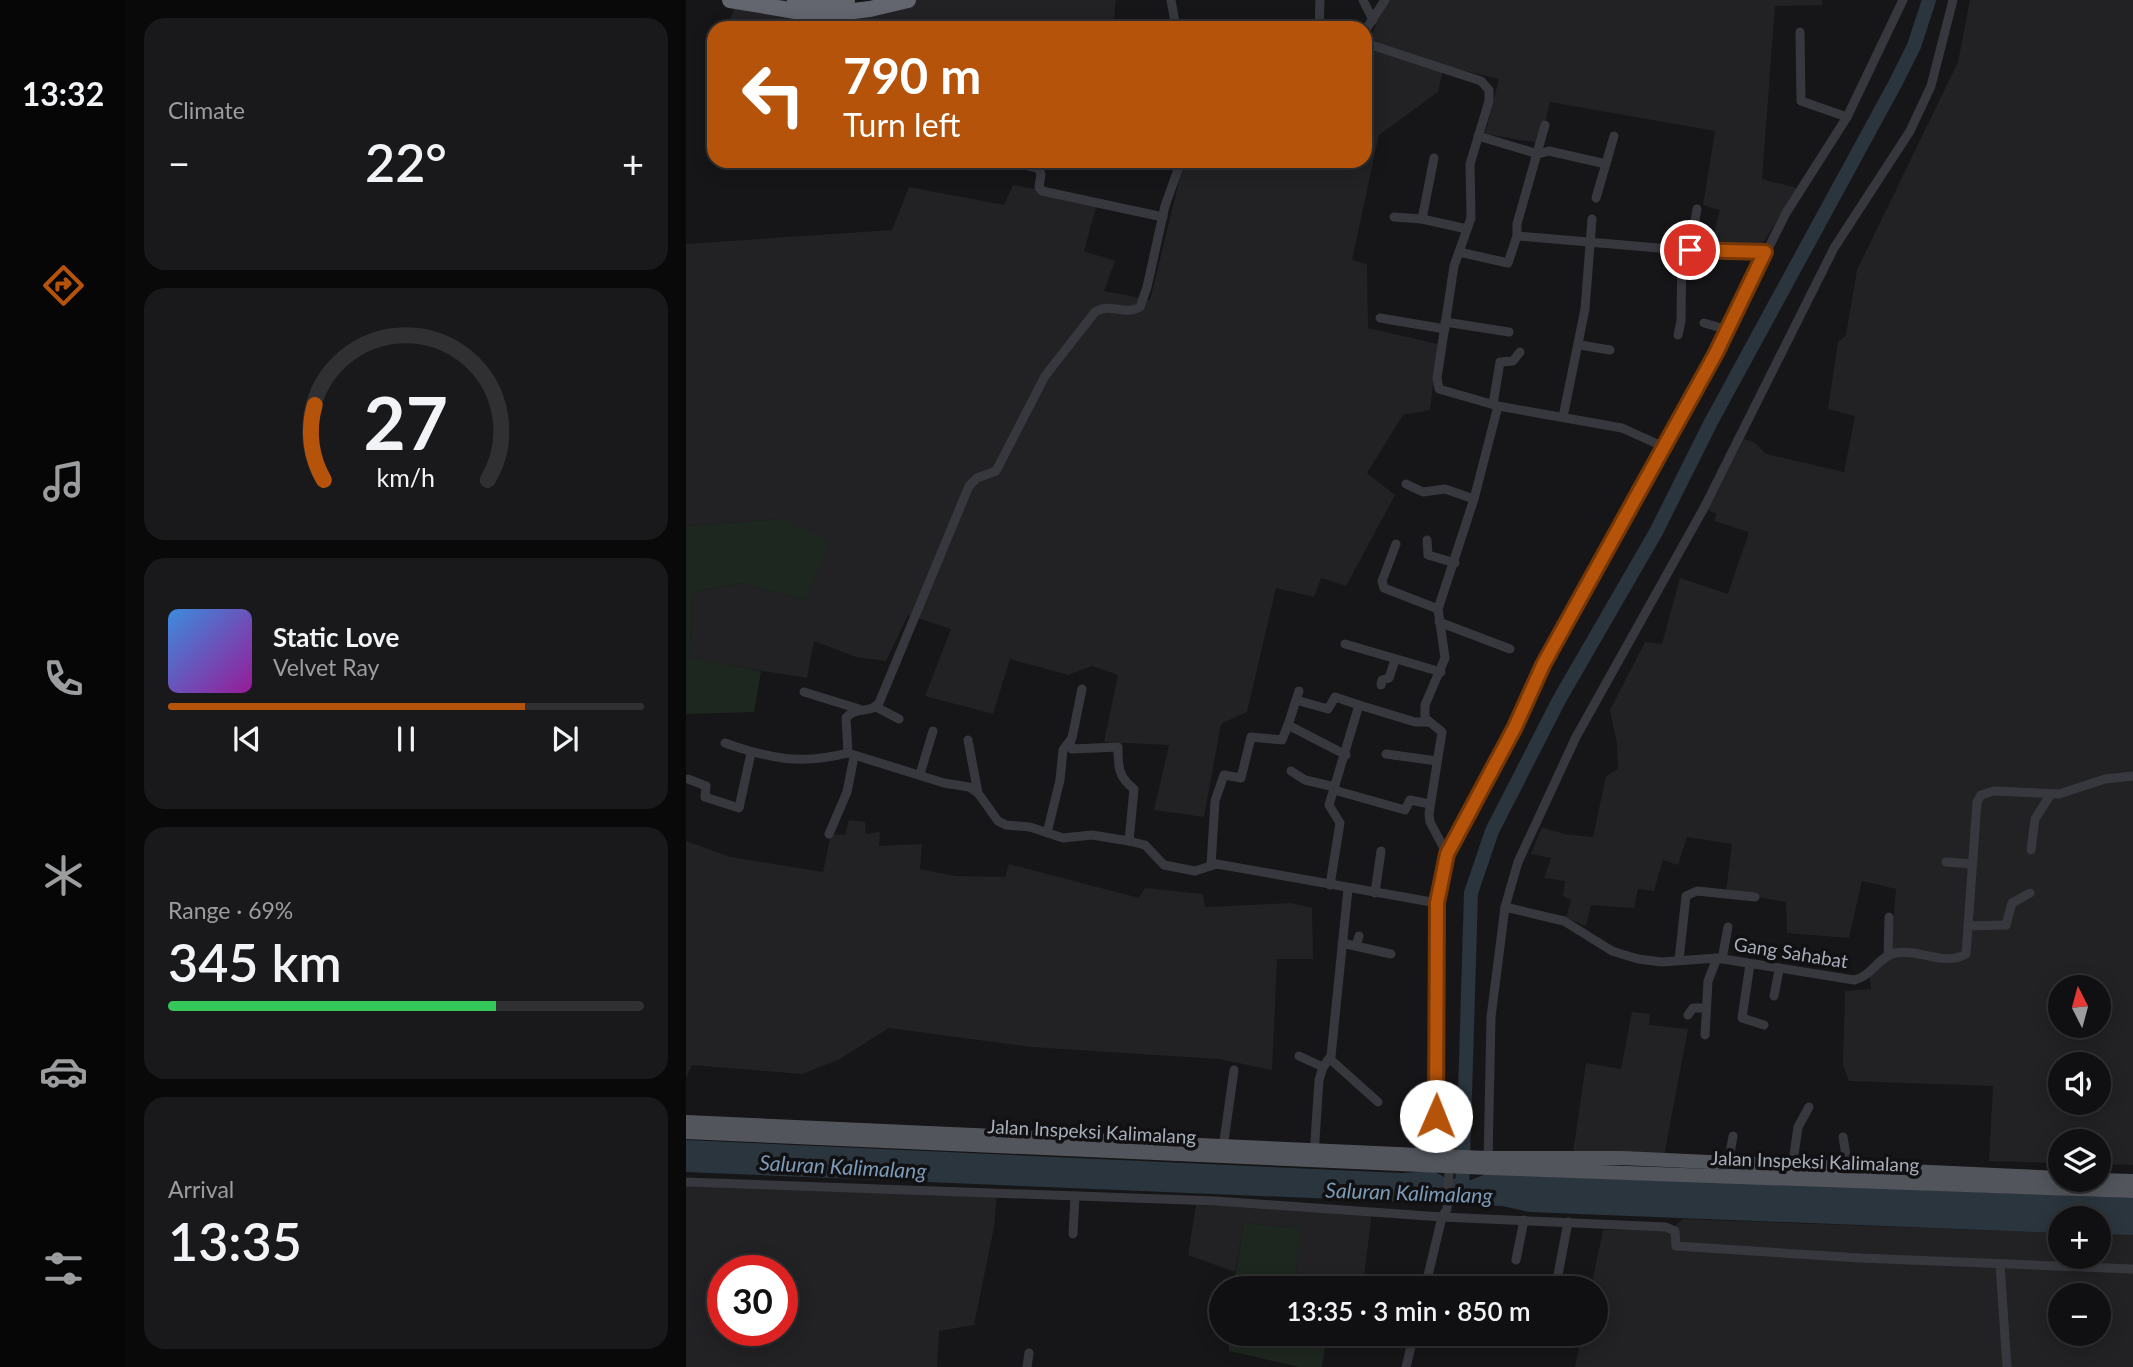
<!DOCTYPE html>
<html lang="en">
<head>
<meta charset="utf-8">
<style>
	:root { --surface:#101012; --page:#19191b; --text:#f1f3f6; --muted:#9c9d9f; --line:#303032; --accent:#b45309 }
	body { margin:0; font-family:Lato,sans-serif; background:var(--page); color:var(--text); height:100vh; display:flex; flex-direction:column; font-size:26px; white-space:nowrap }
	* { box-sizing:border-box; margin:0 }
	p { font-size:23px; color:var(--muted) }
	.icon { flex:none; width:38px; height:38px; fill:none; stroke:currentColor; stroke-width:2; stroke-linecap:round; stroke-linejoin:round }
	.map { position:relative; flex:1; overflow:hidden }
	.sheet { display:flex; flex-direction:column; gap:18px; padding:18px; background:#09090a; width:560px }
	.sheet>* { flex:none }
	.banner { position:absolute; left:21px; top:21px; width:665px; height:147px; border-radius:21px; box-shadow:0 4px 18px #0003,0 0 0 2px var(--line); background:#b45309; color:#fff; overflow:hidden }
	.needle { width:46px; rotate:354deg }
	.tools { position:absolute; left:1362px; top:975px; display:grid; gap:14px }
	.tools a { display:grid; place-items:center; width:63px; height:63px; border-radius:50%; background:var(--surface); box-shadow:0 4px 18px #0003,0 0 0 2px var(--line); font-size:35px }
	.speed { position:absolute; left:21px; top:1255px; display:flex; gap:14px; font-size:35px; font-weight:700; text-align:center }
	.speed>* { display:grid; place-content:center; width:91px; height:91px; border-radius:50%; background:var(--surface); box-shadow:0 4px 18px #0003,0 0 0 2px var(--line); line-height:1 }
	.speed .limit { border:10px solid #d22; background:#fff; color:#111 }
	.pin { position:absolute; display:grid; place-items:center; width:60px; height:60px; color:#fff; margin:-30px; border:4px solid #fff; border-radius:50%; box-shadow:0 2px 7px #0007 }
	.me { position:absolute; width:77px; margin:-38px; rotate:1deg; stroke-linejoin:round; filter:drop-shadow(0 0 5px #0008) }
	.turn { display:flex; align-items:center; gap:24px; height:147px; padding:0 21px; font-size:32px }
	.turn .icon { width:91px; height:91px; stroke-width:2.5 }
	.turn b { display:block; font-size:49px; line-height:60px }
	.big { font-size:52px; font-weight:600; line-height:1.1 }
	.sheet .card { flex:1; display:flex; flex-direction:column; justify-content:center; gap:10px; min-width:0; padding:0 24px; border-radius:21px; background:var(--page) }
	.sheet .dial { align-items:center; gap:0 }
	.dial svg { height:182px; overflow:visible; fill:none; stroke:var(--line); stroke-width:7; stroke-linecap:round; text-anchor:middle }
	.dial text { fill:var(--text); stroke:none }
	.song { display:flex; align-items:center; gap:21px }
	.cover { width:84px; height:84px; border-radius:10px; background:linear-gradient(135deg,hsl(210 70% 55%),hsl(300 70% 35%)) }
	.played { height:7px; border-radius:4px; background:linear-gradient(90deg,var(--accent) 75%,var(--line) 75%) }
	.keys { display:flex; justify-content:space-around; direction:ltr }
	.heat { display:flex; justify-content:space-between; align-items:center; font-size:38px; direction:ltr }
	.charge { height:10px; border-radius:5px; background:linear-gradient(90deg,#34c759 69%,var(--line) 0) }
	.trip { position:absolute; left:523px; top:1276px; width:399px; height:70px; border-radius:35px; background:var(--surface); box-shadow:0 4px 18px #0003,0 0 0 2px var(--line); font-weight:600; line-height:70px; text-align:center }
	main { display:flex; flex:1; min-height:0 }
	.dock { display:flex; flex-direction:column; width:126px; justify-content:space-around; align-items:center; background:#060607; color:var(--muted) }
	.dock .icon { width:49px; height:49px }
	.dock .active { color:var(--accent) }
	.dock b { font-size:32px; color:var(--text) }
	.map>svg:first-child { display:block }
	.built { fill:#222225; fill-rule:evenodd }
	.green { fill:#1e271f }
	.water { fill:#2b353d }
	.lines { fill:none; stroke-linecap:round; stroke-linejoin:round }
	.river { stroke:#2b353d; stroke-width:14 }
	.street { stroke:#37383e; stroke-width:9 }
	.primary { stroke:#53555d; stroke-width:14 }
	.highway { stroke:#63666f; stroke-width:16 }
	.route-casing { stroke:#753606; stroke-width:18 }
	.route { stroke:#b45309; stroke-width:12 }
	.labels { text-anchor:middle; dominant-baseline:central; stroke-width:7; stroke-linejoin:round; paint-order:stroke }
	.street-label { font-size:19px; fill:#a7adb9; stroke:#111113 }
	.water-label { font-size:21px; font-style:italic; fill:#7d9ab6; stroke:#111113 }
</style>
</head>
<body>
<main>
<nav class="dock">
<b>13:32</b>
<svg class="icon active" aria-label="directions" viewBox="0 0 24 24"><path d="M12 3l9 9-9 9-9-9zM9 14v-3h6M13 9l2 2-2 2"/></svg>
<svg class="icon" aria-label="music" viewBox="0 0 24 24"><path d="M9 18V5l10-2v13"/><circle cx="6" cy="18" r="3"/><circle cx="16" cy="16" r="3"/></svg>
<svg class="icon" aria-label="phone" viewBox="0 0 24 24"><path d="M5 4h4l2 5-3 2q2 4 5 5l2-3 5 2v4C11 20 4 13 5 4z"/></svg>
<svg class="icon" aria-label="climate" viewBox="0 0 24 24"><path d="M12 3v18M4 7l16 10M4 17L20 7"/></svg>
<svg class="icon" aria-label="car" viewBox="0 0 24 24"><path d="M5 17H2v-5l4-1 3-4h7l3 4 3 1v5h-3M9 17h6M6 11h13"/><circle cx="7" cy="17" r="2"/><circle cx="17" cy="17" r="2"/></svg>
<svg class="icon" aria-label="filters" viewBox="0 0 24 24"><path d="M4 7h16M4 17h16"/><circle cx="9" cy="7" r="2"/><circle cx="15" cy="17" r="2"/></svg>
</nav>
<section class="sheet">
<div class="card"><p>Climate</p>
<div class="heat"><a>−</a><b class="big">22°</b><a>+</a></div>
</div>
<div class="card dial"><svg viewBox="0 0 100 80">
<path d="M14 69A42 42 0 1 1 86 69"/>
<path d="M14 69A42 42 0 0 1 10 36" stroke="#b45309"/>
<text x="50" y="56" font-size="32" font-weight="700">27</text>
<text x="50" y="72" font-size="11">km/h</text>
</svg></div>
<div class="card">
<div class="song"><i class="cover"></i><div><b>Static Love</b><p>Velvet Ray</p></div></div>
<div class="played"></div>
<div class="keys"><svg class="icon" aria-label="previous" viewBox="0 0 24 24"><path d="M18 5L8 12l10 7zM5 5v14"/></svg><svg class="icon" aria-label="pause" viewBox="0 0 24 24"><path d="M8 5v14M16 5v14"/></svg><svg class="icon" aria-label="next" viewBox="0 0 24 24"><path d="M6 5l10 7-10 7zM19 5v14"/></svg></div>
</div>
<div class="card"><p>Range · 69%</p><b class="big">345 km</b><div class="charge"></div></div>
<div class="card"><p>Arrival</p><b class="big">13:35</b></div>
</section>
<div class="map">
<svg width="1447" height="1367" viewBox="0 0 1447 1367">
	<rect width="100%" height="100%" fill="#161618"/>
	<g class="built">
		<path d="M51 0H168L169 8 217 0H430L427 28H41Z"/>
		<path d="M702 0H1136V5L1089 6 1076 179 1111 188 1074 248 1026 241 1034 210 1017 205 1029 131 864 102 854 143 799 134 813 79 758 66 752 92 693 135 666 260 681 264 682 328 752 344 744 410 717 415 681 473 709 495 660 586 635 578 628 597 590 588 561 712 535 724 518 817 468 810 483 745 418 742 432 675 406 666 382 675 324 659 307 714 239 696 265 629 222 615 200 661 170 657 128 641 121 678 3 659 7 592 56 583 119 600 96 519 0 526V244L206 230 223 187 318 205 327 185 412 200 398 251 429 261 418 291 464 300 498 161H679V48Z"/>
		<path d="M1284 0H1447V1165L1412 1164V1141H1374V1163L1303 1161 1307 1086 1163 1081 1157 1065 1159 991 1185 989 1183 971 1205 947 1210 889 1176 881 1163 938 1101 933 1100 902 1040 892 1046 844 1001 837 992 865 977 860 968 891 952 889 948 908 905 905 900 926 880 918 885 900 877 896 879 881 858 878 865 858 845 854 856 827 878 834 907 837 920 776 932 769 931 744 924 710 959 642 976 644 994 578 1042 594 1063 532 1028 521 1031 514 1022 510 1058 439 1068 442 1080 454 1158 472 1169 416 1142 409 1152 342 1160 335 1171 270 1272 62ZM1374 987H1412V1026H1374ZM1374 1064H1412V1102H1374Z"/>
		<path d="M163 820 179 822 180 834 194 832 193 846 236 844 234 869 269 876 319 877 323 864 453 898 459 888 517 894 519 907 606 903 626 908 627 959H591L586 1070 533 1059 345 1047 203 1028 152 1060 116 1074 6 1065 0 1078V841L45 857 137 872 145 834 159 835Z"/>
		<path d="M946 1012 964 1014 963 1025 1002 1029 978 1156 887 1153 900 1063 935 1069Z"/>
		<path d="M0 1178 311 1195 308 1227 288 1325 253 1331 251 1367H0ZM37 1270H96V1330H37Z"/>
		<path d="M510 1205 686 1210 678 1278 610 1274 613 1228 558 1223 549 1272 502 1255Z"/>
		<path d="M997 1219 1374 1233V1256H1412V1234L1447 1235V1367H889L896 1334H910V1288H905L917 1230 985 1229ZM1374 1295H1412V1334H1374Z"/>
	</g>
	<g class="green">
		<path d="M96 519 145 541 119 600 56 583 7 592 3 658 75 671 68 712 0 714V526Z"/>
		<path d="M558 1223 614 1228 610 1274 649 1278 648 1288H547Z"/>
		<path d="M543 1334H641L636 1367H613L543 1351Z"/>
	</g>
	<path class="water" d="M0 1140 717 1173 747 1171 760 1178 785 1180 802 1173 1447 1198V1235L1412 1234V1218H1374V1233L843 1212 816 1206 0 1172Z"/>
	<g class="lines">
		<path class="river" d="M776 1194 785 893 806 831 873 700 970 532 1025 422 1209 84 1228 46 1243 0"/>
		<g class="street">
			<path d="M485 0 490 28"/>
			<path d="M677 0 687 20"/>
			<path d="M633 28 634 0"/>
			<path d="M679 31 699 0"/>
			<path d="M1114 32 1115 101 1161 117"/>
			<path d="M679 43 795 81 803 90V101L784 164 785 218 768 266 751 378 753 389 812 406 936 428 978 447"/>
			<path d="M859 125 831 224V236L996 250 1079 252"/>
			<path d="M792 136 852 154 863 151 920 164"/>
			<path d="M317 161 352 168 355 174 353 187 356 191 477 217"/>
			<path d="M495 161 479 206 461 287 454 307C439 316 424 302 409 312L359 376 310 471 291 478 283 486 193 703C185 714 170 706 160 718L162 753 258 783 283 787 292 793 312 821 320 825 344 827 377 838 406 835 443 841 459 845 478 865 509 871 531 864 751 903"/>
			<path d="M910 198 928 136"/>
			<path d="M708 217 736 219 781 229"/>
			<path d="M736 219 748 158"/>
			<path d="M1004 250 1011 209"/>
			<path d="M773 252 822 263 831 236"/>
			<path d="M694 318 759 329"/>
			<path d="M759 322 823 332"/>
			<path d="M1018 323 1042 330"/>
			<path d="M992 335 995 321 996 250"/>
			<path d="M894 345 924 350"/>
			<path d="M807 404 814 362 827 361 834 352"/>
			<path d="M877 417 899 309 906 219"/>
			<path d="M720 484 737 492 759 489 788 499"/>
			<path d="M741 540 742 555 769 563"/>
			<path d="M710 544 696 581 698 588 752 609"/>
			<path d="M753 622 824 649"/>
			<path d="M659 644 755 672"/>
			<path d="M695 685 696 680 703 678 709 660"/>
			<path d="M613 691 602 725 660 755"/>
			<path d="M118 692 173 709"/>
			<path d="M610 700 642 709 649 697 673 705"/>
			<path d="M190 707 213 719"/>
			<path d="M282 740 292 793"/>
			<path d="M384 742 386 749 432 747C432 766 432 777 448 789L443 841"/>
			<path d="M39 743C84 759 115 765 162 753"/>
			<path d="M700 754 751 761"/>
			<path d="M605 771 619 780 649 787"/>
			<path d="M234 774 247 731"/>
			<path d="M2 779 20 786 19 797 53 808 65 753"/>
			<path d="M648 790 719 810 724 800 744 804"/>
			<path d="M361 833 374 780 377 750 386 738 396 689"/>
			<path d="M143 834 161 792 168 757"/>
			<path d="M1345 850 1349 819 1365 794"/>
			<path d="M761 854 744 822 743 814 756 732 739 718V705L759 658 752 609 788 499 812 406"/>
			<path d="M1260 862 1286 864"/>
			<path d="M525 865 529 801 538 775 555 778 565 737 596 740 602 725"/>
			<path d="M644 885 654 823 643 805 673 705 729 722H743"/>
			<path d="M689 893 695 851"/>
			<path d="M819 907 878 921 926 951 952 959 976 962 1031 958 1168 980C1186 976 1192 957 1209 953 1231 948 1259 967 1280 954L1291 802 1295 795 1308 791 1373 794 1419 779 1447 776"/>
			<path d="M1282 926 1320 925 1326 903 1344 893"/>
			<path d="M656 943 705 954"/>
			<path d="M670 946 673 936"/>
			<path d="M1202 956 1203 917"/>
			<path d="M1036 959 1042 927"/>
			<path d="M993 960 1000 896 1011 891 1069 897"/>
			<path d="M1064 964 1056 1018 1078 1025"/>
			<path d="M1088 996 1093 970"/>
			<path d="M1002 1015 1007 1008H1018"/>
			<path d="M1019 1035 1022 981 1031 958"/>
			<path d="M613 1056 637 1067"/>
			<path d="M644 1059 692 1102"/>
			<path d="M1157 1137 1163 1173"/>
			<path d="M537 1148 548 1070"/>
			<path d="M628 1155 633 1080 637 1067 645 1056 662 889"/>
			<path d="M802 1162 805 1017 819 907 832 862 890 737 1019 506 1148 248 1224 131 1245 86 1267 0"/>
			<path d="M1042 1165 1047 1136"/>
			<path d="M1106 1168 1112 1127 1123 1107"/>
			<path d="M0 1182 530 1201 756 1217 980 1227 989 1231 990 1246 1174 1258 1447 1269"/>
			<path d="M387 1234 389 1196"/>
			<path d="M830 1260 838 1220"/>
			<path d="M1314 1264 1321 1367"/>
			<path d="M872 1275 882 1222"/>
			<path d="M739 1288 756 1217 761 1209 763 1171 751 1144 750 1116 751 903 765 844 829 727 857 665 1030 353 1100 213 1161 117 1217 0"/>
			<path d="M341 1367 343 1353"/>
			<path d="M720 1367 728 1334"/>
		</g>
		<g class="primary">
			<path d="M0 1122 800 1158 811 1167"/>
			<path d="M0 1132 803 1168 1447 1191"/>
			<path d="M802 1158H936L1374 1178"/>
			<path d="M1412 1180 1447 1181"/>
		</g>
		<g class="highway">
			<path d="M44 0 133 15 184 9 222 0"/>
			<path d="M109 2 147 4 161 0"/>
		</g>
	</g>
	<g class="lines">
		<defs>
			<path id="route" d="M750 1116 751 903 761 854 829 727 857 665 1030 353 1079 252 1004 250"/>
		</defs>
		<use href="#route" class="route-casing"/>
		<use href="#route" class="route"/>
	</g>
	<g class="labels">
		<g class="street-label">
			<text transform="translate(1105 952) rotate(9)">Gang Sahabat</text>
			<text transform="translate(406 1131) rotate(3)">Jalan Inspeksi Kalimalang</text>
			<text transform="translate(1129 1161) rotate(2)">Jalan Inspeksi Kalimalang</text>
		</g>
		<g class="water-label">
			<text transform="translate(157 1166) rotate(3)">Saluran Kalimalang</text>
			<text transform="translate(723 1192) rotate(2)">Saluran Kalimalang</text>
		</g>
	</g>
</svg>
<div class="tools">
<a><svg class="needle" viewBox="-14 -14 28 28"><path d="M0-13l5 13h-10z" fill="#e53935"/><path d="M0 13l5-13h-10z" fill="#9c9d9f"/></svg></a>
<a><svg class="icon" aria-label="sound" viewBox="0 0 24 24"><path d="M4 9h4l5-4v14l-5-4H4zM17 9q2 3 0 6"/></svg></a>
<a><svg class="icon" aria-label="layers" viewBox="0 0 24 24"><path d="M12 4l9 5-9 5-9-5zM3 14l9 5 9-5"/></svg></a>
<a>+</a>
<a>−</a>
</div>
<div class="speed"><div class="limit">30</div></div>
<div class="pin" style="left:1004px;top:250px;background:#d93025"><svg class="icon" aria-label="arrive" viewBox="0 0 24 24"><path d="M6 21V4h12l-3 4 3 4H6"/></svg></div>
<svg class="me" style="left:750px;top:1116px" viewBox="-20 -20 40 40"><circle r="19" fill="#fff"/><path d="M0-13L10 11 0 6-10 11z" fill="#b45309"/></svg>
<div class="trip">13:35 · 3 min · 850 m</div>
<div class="banner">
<div class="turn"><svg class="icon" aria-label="left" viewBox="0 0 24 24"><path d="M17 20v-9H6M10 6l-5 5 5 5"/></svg><div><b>790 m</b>Turn left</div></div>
</div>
</div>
</main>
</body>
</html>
